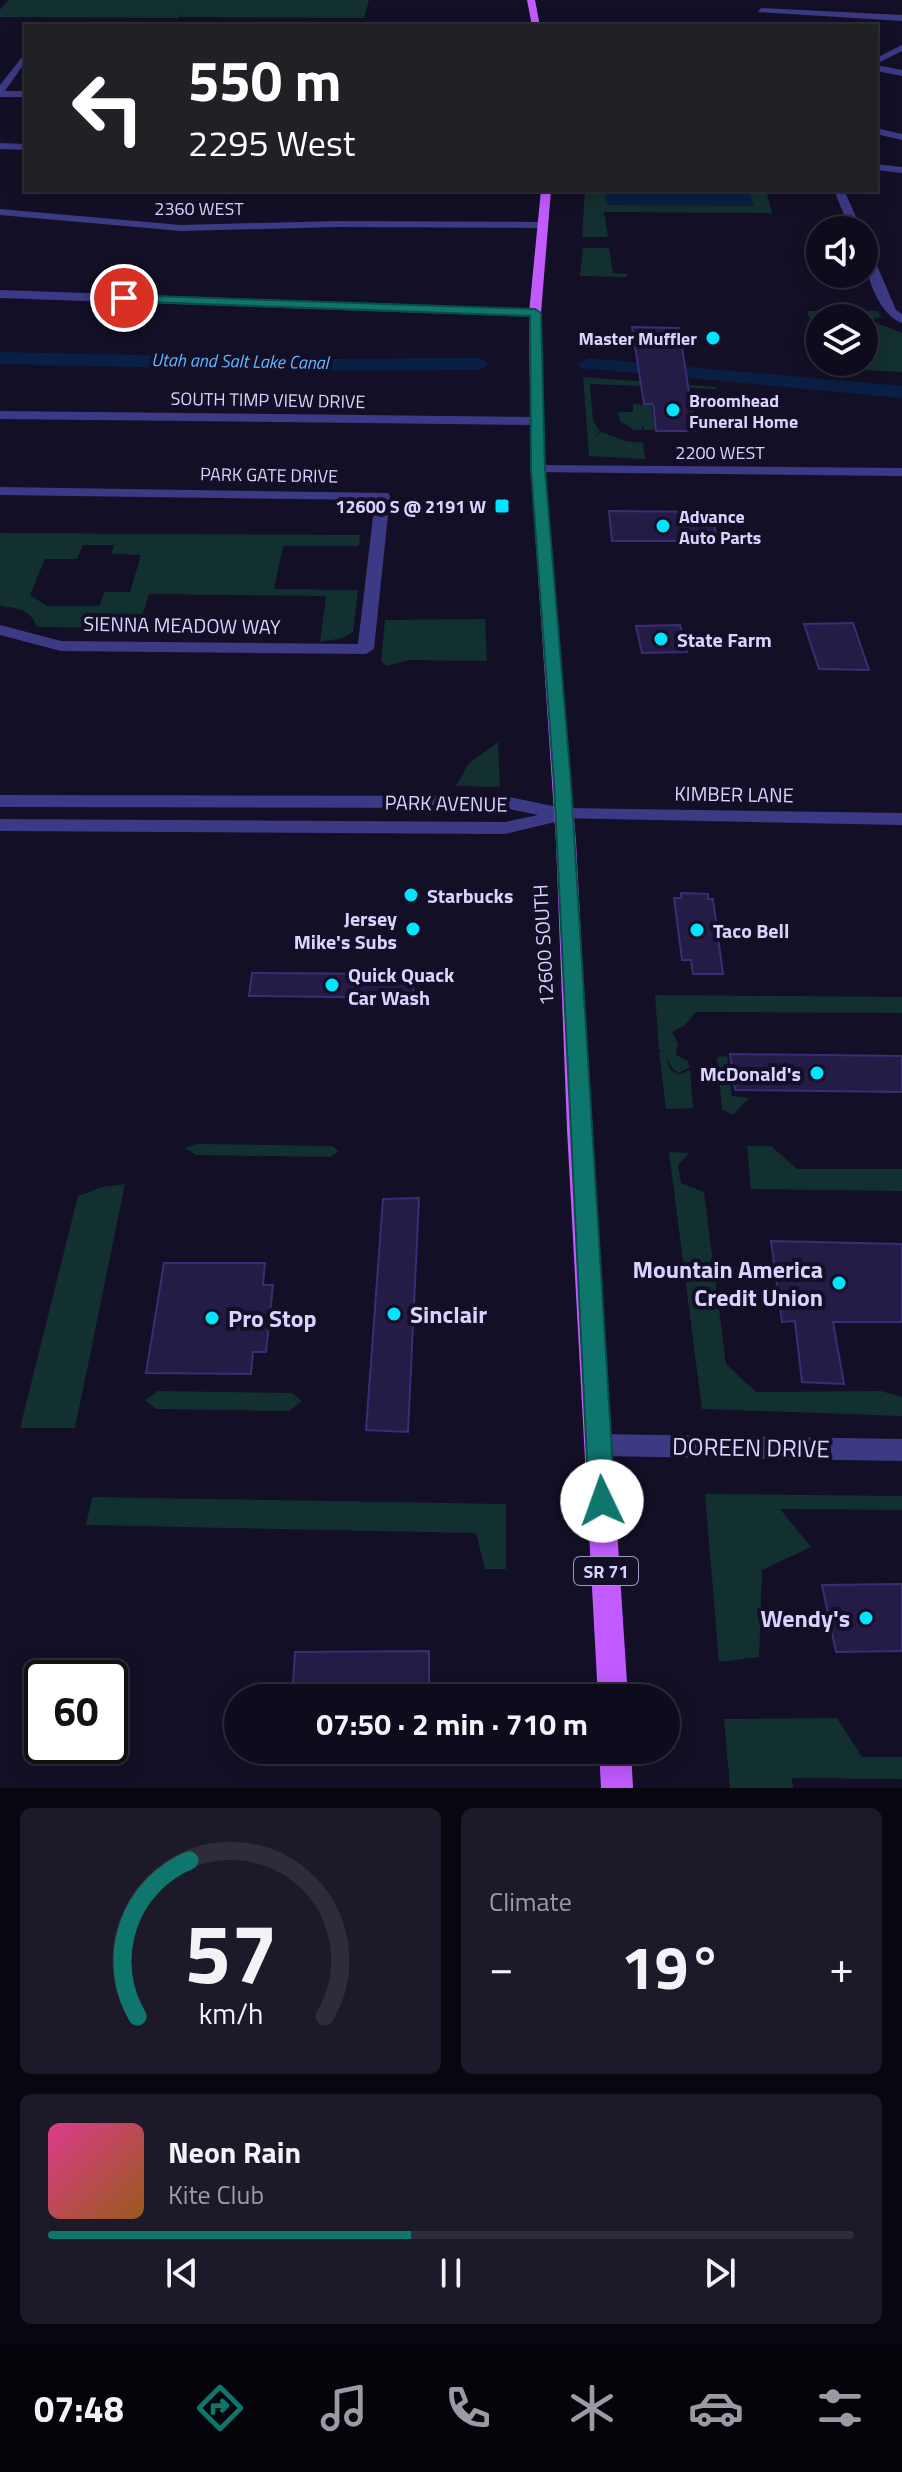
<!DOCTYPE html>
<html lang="en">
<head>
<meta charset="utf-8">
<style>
	:root { --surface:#0e0b1c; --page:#1c1929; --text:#f1f3f6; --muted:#9b9ba3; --line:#2e2b3b; --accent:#0f766e }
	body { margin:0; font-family:"Titillium Web",sans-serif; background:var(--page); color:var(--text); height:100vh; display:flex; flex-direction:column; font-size:30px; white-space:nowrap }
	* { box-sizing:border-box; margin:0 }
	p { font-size:26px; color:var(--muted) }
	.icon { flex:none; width:44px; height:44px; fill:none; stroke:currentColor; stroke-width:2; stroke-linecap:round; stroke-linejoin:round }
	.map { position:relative; height:1788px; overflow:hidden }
	.drawer { display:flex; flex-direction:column; gap:20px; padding:20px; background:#08060f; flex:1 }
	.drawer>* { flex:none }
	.hud { position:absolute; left:24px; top:24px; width:854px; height:168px; border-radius:0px; box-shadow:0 4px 20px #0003,0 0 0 2px var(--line); background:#202124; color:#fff; overflow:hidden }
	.tools { position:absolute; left:806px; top:216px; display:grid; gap:16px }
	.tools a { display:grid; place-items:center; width:72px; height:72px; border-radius:50%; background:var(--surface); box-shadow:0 4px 20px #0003,0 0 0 2px var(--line); font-size:40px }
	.speed { position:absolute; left:24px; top:1660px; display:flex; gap:16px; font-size:40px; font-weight:700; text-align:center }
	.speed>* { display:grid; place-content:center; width:104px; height:104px; border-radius:50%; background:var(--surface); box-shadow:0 4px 20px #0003,0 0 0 2px var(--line); line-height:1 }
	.speed .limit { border:4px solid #111; border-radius:12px; background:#fff; color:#111 }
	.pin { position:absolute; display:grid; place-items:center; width:68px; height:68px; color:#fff; margin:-34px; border:4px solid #fff; border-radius:50%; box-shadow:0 2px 8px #0007 }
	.me { position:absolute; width:88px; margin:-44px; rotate:357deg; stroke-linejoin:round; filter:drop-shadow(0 0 6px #0008) }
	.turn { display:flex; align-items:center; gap:28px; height:168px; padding:0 32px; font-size:36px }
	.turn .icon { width:104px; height:104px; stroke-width:2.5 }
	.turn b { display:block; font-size:56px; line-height:68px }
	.big { font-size:60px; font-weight:700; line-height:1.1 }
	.drawer .widget { flex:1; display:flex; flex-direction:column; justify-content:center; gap:12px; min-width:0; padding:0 28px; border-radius:12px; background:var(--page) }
	.drawer .dial { align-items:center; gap:0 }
	.dial svg { height:208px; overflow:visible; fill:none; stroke:var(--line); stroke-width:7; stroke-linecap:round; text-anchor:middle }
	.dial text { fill:var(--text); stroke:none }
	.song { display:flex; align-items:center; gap:24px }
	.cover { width:96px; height:96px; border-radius:12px; background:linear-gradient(135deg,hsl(330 70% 55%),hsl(30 70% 35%)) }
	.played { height:8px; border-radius:4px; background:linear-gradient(90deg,var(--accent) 45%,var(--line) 45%) }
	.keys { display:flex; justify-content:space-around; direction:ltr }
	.heat { display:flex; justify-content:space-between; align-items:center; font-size:44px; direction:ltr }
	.drawer .tiles { flex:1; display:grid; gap:20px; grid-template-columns:1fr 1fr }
	.widget:last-child { grid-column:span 2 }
	.trip { position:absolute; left:224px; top:1684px; width:456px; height:80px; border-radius:40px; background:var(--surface); box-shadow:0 4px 20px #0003,0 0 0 2px var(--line); font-weight:700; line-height:80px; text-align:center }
	.menu { display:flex; height:128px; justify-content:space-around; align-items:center; background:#06040b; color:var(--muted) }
	.menu .icon { width:56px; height:56px }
	.menu .current { color:var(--accent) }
	.menu b { font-size:36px; color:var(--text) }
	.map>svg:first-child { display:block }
	.green { fill:#12302f; fill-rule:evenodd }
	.water { fill:#0a1f44 }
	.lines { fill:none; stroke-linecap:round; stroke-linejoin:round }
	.canal { fill:#0a1f44; fill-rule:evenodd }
	.building { fill:#241b47; stroke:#3b2d73; stroke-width:2 }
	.minor { fill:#3d3a85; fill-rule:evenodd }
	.tertiary { fill:#3d3a85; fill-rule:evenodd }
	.primary { fill:#c25bff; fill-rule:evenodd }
	.route { fill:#0f766e; stroke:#0a4d48; stroke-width:2 }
	.poi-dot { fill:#00e5ff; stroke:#130f26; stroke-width:3 }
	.labels { text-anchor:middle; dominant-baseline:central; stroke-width:8; stroke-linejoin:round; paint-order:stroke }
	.far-street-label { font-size:18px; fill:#d9d4ff; stroke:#130f26 }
	.far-poi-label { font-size:18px; font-weight:bold; fill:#d9d4ff; stroke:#130f26; text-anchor:end }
	.far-water-label { font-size:18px; font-style:italic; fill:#62b6ff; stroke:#130f26 }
	.shield { fill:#130f26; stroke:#9e99be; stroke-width:2 }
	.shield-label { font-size:18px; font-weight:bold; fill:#d9d4ff }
	.street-label { font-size:20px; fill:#d9d4ff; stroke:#130f26 }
	.poi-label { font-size:20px; font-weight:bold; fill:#d9d4ff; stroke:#130f26; text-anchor:start }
	.near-poi-label { font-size:24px; font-weight:bold; fill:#d9d4ff; stroke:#130f26; text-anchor:end }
	.near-street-label { font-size:24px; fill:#d9d4ff; stroke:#130f26 }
</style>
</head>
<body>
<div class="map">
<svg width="902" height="1788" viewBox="0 0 902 1788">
	<rect width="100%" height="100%" fill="#130f26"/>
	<g class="green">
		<path d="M8 0H369L364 18 181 17 182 13 179 18 0 17V10Z"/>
		<path d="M585 190H766L772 213 604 212 608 237H582Z"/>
		<path d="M583 248H609L613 273 627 274V277L580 276Z"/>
		<path d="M807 311H878L881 317 869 320 902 333V372L826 368 824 362H864V318H820V350Z"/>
		<path d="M583 377 716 387 717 389 590 384 593 421 600 431 595 437 601 432 625 441 643 443 645 459 589 456Z"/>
		<path d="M633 404 651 405 655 430H643L646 423 641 430H634L620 421 618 412H633Z"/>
		<path d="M0 533 360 535 359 546H283L274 589 358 590 353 632 343 638 320 642 326 596 149 594 138 628 37 627C30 609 18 608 0 606ZM83 545H114L111 554 141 555 130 592H105L99 606H47L30 595 45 559H77Z"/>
		<path d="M485 619 487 661 410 660 386 666 381 661 385 620Z"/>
		<path d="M498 742 500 787 456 786 469 763Z"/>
		<path d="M655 995 902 997V1013L696 1012 684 1026 672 1032 678 1044 676 1055 688 1061 689 1068 678 1073 672 1068 666 1056 670 1069 678 1075 690 1070 693 1108 666 1109 659 1051 667 1053 659 1050Z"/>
		<path d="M727 1056 732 1096 749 1098 733 1115 722 1109 717 1057Z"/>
		<path d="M197 1144 332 1146 339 1151 330 1157 196 1155 185 1148Z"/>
		<path d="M747 1146H771L797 1169H902V1191L751 1189Z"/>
		<path d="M669 1152 689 1153 678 1165 681 1183 704 1192 726 1364 756 1392 881 1391 902 1397V1416L702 1409Z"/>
		<path d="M125 1184 75 1428H20L78 1196 102 1187Z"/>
		<path d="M158 1391 292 1393 302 1401 289 1411 156 1409 145 1400Z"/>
		<path d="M705 1494 902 1496V1510L780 1509 811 1547 762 1570 759 1657 719 1662Z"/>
		<path d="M92 1497 506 1504V1569H485L476 1533 86 1525Z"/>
		<path d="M837 1718 862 1757H902V1779L792 1778 793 1788H730L724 1719Z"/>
	</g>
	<path class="water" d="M605 190H749L754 206 607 205Z"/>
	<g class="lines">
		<g class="canal">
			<path d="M0 352 313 359 480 358 490 364 480 370 313 371 0 364Z"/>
			<path d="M588 358 902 386V398L581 368 578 364Z"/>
		</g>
	</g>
	<g class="building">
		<path d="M632 327 679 328 695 431H656L653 404H644Z"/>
		<path d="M609 511 712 512 717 541H612Z"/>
		<path d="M853 623 869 670 819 669 804 624Z"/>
		<path d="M680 625 687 652 642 653 636 626Z"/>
		<path d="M681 893 708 894V899H713L723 974H693L691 960H682L674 898H681Z"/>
		<path d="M252 973 414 974 413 998 249 996Z"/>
		<path d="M730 1054 902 1056V1092L735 1090Z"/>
		<path d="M419 1198 408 1432 366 1430 383 1199Z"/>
		<path d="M771 1241 902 1244V1322H833L844 1384 802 1382 795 1321 782 1322Z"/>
		<path d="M164 1263H265L263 1285H273L266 1352H253L251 1374 146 1373Z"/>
		<path d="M902 1584V1651L836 1652 822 1585Z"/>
		<path d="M429 1651V1698H292L295 1652Z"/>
	</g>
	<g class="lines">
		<g class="minor">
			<path d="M761 8 902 15V21L758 12Z"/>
			<path d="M902 45V51L876 64V58Z"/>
			<path d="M26 52V61L5 91H26V97H0V85Z"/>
			<path d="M876 65 902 70V76L876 71Z"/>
			<path d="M876 128 902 134V140L876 134Z"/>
			<path d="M0 143 26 144V150L0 149Z"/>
			<path d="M876 164 902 167V173L876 170Z"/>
			<path d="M834 190H844L862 230H850Z"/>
			<path d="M0 209 181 225 337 221 543 222 549 225 543 228 337 227 181 231 0 215Z"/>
			<path d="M864 246 870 249 896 310 902 314V323C877 314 864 271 864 246Z"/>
			<path d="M0 290 535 309 541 313 535 317 0 298Z"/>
			<path d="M0 411 536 417 543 421 536 425 0 419Z"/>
			<path d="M538 465 902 468V476L533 472V466Z"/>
			<path d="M0 487 388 493 390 496 374 649 366 654 61 651 0 635V625L61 641 358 644 375 500 0 495Z"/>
			<path d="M565 808 902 813V825L558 818 556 814Z"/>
			<path d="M599 1434 902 1439V1461L599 1456 589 1453 585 1445 589 1437Z"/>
		</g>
		<path class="tertiary" d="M0 795 505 796 572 810 574 814 572 818 505 834 0 831V819L505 822 538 815 505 808 0 807Z"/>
		<g class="primary">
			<path d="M527 0H535L540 26H532Z"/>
			<path d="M541 190H551L541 313 545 469 576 842 591 1129 628 1698H598L567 1129 556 842 531 469 529 313Z"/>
			<path d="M599 1750H631L633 1788H601Z"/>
		</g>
	</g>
	<path class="route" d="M124 295 535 309 541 313 545 469 571 784 615 1501 611 1508 602 1512 593 1508 589 1501 554 784 531 469 530 316 120 301 118 298Z"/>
	<g class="poi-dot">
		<circle cx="713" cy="338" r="8"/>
		<circle cx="673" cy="410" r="8"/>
		<rect x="494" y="498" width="16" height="16" rx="4"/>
		<circle cx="663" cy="526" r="8"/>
		<circle cx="661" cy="639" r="8"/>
		<circle cx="411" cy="895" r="8"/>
		<circle cx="413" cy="929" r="8"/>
		<circle cx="697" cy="930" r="8"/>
		<circle cx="332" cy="985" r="8"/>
		<circle cx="817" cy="1073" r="8"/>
		<circle cx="839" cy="1283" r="8"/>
		<circle cx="394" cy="1314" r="8"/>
		<circle cx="212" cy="1318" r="8"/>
		<circle cx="866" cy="1618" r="8"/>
	</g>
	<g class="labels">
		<g class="far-street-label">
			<text x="199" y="208">2360 WEST</text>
			<text transform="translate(268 400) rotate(1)">SOUTH TIMP VIEW DRIVE</text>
			<text x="720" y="452">2200 WEST</text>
			<text transform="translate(269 475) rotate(1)">PARK GATE DRIVE</text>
		</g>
		<g class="far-poi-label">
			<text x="697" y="338">Master Muffler</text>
			<text x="689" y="400" text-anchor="start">Broomhead<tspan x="689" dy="21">Funeral Home</tspan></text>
			<text x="486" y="506">12600 S @ 2191 W</text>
			<text x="679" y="516" text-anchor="start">Advance<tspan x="679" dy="21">Auto Parts</tspan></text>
		</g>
		<g class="far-water-label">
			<text transform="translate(240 361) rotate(1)">Utah and Salt Lake Canal</text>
		</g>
		<rect class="shield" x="574" y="1557" width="64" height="28" rx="6"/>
		<g class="shield-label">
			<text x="606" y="1571">SR 71</text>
		</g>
		<g class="street-label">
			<text transform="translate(182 625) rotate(1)">SIENNA MEADOW WAY</text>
			<text transform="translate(734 794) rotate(1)">KIMBER LANE</text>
			<text transform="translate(446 803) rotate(1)">PARK AVENUE</text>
			<text transform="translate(543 945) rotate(-93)">12600 SOUTH</text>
		</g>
		<g class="poi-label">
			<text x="677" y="639">State Farm</text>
			<text x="427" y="895">Starbucks</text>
			<text x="397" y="918" text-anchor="end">Jersey<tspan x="397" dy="23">Mike's Subs</tspan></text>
			<text x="713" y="930">Taco Bell</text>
			<text x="348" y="974">Quick Quack<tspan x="348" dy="23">Car Wash</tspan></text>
			<text x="801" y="1073" text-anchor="end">McDonald's</text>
		</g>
		<g class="near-poi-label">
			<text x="823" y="1269">Mountain America<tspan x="823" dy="28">Credit Union</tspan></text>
			<text x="410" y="1314" text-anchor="start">Sinclair</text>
			<text x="228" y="1318" text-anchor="start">Pro Stop</text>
			<text x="850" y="1618">Wendy's</text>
		</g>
		<g class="near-street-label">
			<text transform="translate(751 1447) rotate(1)">DOREEN DRIVE</text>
		</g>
	</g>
</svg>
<div class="tools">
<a><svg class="icon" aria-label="sound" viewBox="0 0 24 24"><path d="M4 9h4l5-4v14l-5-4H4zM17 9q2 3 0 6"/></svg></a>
<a><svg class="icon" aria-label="layers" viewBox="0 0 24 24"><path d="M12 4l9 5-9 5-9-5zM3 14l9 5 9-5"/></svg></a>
</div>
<div class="speed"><div class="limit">60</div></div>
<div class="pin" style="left:124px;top:298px;background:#d93025"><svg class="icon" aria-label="arrive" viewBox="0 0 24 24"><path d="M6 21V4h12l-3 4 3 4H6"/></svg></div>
<svg class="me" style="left:602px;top:1501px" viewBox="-20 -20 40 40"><circle r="19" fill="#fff"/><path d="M0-13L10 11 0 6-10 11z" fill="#0f766e"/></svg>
<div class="trip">07:50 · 2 min · 710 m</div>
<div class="hud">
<div class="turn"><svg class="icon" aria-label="left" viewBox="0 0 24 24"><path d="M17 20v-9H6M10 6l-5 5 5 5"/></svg><div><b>550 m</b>2295 West</div></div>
</div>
</div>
<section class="drawer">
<div class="tiles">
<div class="widget dial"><svg viewBox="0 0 100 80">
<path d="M14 69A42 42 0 1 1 86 69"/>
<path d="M14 69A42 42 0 0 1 34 9" stroke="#0f766e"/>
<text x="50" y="56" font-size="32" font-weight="700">57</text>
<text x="50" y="72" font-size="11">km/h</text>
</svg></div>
<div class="widget"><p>Climate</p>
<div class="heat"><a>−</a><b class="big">19°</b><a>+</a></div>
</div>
<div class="widget">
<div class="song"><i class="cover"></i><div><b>Neon Rain</b><p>Kite Club</p></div></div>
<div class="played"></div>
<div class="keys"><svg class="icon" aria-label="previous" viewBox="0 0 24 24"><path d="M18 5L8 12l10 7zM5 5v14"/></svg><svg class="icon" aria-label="pause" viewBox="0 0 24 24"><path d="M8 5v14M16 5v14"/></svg><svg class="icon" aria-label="next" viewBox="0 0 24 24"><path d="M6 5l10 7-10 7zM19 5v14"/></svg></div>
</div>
</div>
</section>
<nav class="menu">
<b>07:48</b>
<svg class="icon current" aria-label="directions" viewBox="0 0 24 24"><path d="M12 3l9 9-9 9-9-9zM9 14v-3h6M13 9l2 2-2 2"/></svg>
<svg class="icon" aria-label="music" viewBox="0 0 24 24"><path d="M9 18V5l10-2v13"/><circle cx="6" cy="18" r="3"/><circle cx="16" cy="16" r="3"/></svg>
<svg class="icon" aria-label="phone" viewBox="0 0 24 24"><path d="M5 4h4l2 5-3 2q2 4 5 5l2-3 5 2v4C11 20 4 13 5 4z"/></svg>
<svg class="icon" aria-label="climate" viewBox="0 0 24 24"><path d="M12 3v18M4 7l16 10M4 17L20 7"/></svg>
<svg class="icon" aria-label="car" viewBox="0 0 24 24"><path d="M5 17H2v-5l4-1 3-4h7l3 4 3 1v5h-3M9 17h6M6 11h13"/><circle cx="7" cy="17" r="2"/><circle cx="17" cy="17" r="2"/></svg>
<svg class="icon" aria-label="filters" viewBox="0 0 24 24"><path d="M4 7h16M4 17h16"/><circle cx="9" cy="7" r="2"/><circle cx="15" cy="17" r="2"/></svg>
</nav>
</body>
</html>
